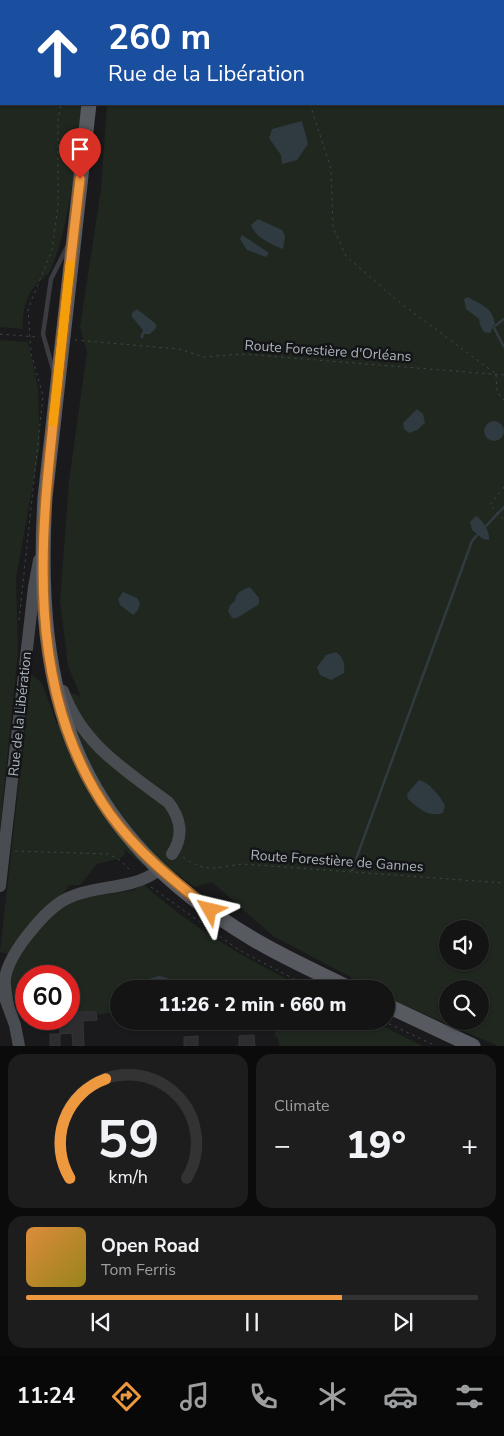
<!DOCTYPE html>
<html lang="en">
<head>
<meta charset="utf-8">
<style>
	:root { --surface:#141415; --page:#1d1d1e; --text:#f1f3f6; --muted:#9d9ea0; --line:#333334; --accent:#ee983f }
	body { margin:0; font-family:"Nunito Sans",sans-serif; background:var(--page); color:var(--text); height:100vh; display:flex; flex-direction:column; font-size:19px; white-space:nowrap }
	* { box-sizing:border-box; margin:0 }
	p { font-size:16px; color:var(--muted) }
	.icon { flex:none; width:28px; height:28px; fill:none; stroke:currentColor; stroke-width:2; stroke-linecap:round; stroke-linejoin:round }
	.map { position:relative; height:1046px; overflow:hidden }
	.side { display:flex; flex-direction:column; gap:8px; padding:8px; background:#0b0b0c; flex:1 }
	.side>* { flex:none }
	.guide { position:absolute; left:0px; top:0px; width:505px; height:105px; box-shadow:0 1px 4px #0004,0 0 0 1px var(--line); background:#1a4fa0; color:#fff; overflow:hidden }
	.fabs { position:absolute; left:439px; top:920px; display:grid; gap:10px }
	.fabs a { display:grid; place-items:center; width:50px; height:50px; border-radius:50%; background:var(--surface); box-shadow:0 1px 4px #0004,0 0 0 1px var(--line); font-size:25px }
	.speed { position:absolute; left:15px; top:965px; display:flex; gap:10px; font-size:25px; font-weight:700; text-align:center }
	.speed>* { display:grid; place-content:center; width:65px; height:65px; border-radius:50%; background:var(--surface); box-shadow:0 1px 4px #0004,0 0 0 1px var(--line); line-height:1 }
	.speed .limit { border:8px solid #d22; background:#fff; color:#111 }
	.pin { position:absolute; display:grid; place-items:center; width:42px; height:42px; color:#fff; margin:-51px -21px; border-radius:50% 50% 50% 0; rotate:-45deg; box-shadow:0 0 5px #0007 }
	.pin .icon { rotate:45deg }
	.me { position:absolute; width:55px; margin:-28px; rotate:307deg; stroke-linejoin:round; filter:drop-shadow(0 0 4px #0008) }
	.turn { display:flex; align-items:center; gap:18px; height:105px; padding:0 25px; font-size:22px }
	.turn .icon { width:65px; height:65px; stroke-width:2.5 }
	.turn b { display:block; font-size:35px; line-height:42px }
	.big { font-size:38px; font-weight:800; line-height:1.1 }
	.side .card { flex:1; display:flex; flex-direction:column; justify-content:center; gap:8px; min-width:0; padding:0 18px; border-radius:15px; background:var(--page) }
	.side .dial { align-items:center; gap:0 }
	.dial svg { height:130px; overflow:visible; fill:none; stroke:var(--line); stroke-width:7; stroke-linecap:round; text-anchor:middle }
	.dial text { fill:var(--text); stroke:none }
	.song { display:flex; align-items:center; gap:15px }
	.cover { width:60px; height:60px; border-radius:8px; background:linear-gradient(135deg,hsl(30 70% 55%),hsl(50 70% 35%)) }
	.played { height:5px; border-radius:2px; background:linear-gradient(90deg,var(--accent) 70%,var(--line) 70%) }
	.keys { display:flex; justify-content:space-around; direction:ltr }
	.heat { display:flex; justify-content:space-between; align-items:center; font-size:28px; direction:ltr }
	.side .tiles { flex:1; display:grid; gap:8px; grid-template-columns:1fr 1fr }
	.card:last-child { grid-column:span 2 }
	.trip { position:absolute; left:110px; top:980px; width:285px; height:50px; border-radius:25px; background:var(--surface); box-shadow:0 1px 4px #0004,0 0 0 1px var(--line); font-weight:800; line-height:50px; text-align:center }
	.tabs { display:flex; height:80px; justify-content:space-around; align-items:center; background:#080808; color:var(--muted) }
	.tabs .icon { width:35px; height:35px }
	.tabs .on { color:var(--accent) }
	.tabs b { font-size:22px; color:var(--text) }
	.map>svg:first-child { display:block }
	.green { fill:#1f271f; fill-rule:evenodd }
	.water { fill:#2f3b40 }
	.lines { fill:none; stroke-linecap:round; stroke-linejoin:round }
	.stream { stroke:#2f3b40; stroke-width:2.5 }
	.building { fill:#2d2d30; stroke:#343438 }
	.path { stroke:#414448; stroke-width:1; stroke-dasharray:2.5 4; stroke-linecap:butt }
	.lane { stroke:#3b3c41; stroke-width:4.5 }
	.secondary { stroke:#494c51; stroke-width:12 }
	.primary { stroke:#575a60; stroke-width:15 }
	.route-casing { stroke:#9b6329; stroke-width:12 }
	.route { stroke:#ee983f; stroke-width:9 }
	.slow { stroke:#f59e0b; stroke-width:9 }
	.labels { text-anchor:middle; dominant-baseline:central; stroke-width:5; stroke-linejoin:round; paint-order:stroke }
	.street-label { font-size:14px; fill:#acb3bb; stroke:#141517 }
</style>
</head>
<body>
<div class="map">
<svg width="504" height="1046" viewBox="0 0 504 1046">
	<rect width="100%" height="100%" fill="#1a1a1c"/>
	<g class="green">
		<path d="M0 0H93L1 1V104H82C76 155 71 222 51 269 48 276 40 280 35 286 25 297 22 315 23 329L0 327Z"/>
		<path d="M119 0H504V1046H498L399 1003 386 996V989H373L273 936 212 882 195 887 175 872 162 881 124 849 125 854 121 858 97 864 80 885H70L9 954 0 952 31 674 42 683 57 724 62 701 71 693 81 697 68 666 60 601 69 481 87 352 80 327 101 189 107 104H504V1ZM448 929H480V961H448ZM448 989H480V1021H448Z"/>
		<path d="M0 340 28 342 38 387 40 446 16 578 18 653 0 829Z"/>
		<path d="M143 884C192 928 248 960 306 989H119V1012L69 1018V976H26V1019H59L27 1022C4 989 6 975 29 944L27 940 52 912 74 899 135 890Z"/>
		<path d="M276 1021H372L423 1046H279L278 1038 275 1036Z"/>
	</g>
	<g class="water">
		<path d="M302 121 308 144 297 160 282 164 281 155 269 138 272 129Z"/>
		<path d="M258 219 282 230 285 236 283 249C272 245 255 237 251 225Z"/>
		<path d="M242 235 269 253 266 257 247 250 240 239Z"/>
		<path d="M468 297C481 305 492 307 495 323L490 333 484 332 480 325 479 319 466 309 464 299Z"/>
		<path d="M137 309 156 324V328L150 334H144L143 339 140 337 143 330 132 317V313Z"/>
		<path d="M417 409 423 414 425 423 417 430 409 433 404 429 403 423Z"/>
		<circle cx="494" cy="431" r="10"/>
		<path d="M476 516C483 520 490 532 489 540L483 539 472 530 470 522Z"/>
		<path d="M250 587 259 598V604L237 618H232L228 611 230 605 235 601C236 592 241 590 250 587Z"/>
		<path d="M123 592 137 598 140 603 138 610 133 615 120 605 118 599Z"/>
		<path d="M336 652C344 658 345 664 344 673L331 680 320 675 317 667 326 655Z"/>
		<path d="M419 780C430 783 439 795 445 805L443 813C429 818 418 808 408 799L407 794Z"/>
		<path d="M159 976C167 977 174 980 172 989H140L149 979Z"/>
	</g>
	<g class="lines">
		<g class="stream">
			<path d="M495 326 504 319"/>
			<path d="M494 328 504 347"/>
			<path d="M485 527 504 507"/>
			<path d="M352 870 472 541 477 535"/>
		</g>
	</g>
	<g class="building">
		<path d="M69 1012H96L97 1020 83 1021 84 1046H73L72 1033 60 1034 59 1019H69Z"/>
		<rect x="50" y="1034" width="10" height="12"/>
		<path d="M254 1035 255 1046H239V1036Z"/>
		<path d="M198 1036V1046H184V1037Z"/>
	</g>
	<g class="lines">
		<g class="path">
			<path d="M262 0 263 1"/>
			<path d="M79 1V0"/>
			<path d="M310 104 331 169 333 227 346 256 399 302 496 374"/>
			<path d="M0 334 37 337"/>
			<path d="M75 340 179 349 204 357 242 354 504 375"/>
			<path d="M496 375 497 392 504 400"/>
			<path d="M504 487 490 505 504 520"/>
			<path d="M19 620 43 396 31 353 28 309 52 250 58 206V119L61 104"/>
			<path d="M15 851 109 854 121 861 132 872"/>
			<path d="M183 857C207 874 216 867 243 864L504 883"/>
			<path d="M151 887 239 950 313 989"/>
			<path d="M383 1021 436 1046"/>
		</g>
		<path class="lane" d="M54 373 43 334 51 279 67 247"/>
		<g class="secondary">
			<path d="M63 691C82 744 125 770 168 802 181 818 184 836 172 854"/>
			<path d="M0 886 34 587 39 560"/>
			<path d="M5 998 15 1025 19 1046"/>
			<path d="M8 1006C7 997 4 987 5 979 8 954 46 908 68 898 95 885 127 890 153 874"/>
		</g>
		<g class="primary">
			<path d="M100 1 101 0"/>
			<path d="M89 104 45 498C33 698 74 832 253 939 285 958 319 973 351 989"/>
			<path d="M386 1005 473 1046"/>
		</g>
	</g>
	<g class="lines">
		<defs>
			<path id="route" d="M80 179C72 248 64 318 57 388 41 530 21 689 110 814 137 852 174 881 210 910"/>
		</defs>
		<use href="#route" class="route-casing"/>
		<use href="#route" class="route"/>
		<path class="slow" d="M53 422 70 265"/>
	</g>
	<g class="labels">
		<g class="street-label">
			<text transform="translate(328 351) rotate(4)">Route Forestière d'Orléans</text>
			<text transform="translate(20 714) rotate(-84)">Rue de la Libération</text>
			<text transform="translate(337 861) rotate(4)">Route Forestière de Gannes</text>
		</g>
	</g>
</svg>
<div class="fabs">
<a><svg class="icon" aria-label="sound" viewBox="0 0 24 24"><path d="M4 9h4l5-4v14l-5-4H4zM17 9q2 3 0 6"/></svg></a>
<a><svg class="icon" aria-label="search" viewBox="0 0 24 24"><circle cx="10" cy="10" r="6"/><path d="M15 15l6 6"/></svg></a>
</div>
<div class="speed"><div class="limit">60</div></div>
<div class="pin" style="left:80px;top:179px;background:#d93025"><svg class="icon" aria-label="arrive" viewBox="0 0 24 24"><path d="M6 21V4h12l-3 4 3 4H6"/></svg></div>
<svg class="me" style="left:210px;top:910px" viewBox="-20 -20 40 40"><path d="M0-17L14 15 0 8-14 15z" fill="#ee983f" stroke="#fff" stroke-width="4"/></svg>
<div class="trip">11:26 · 2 min · 660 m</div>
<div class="guide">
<div class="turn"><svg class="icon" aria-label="ahead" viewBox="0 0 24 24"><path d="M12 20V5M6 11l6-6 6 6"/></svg><div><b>260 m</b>Rue de la Libération</div></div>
</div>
</div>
<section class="side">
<div class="tiles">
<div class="card dial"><svg viewBox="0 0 100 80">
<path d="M14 69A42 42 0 1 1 86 69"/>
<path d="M14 69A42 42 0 0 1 36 8" stroke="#ee983f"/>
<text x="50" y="56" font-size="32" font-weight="700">59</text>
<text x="50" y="72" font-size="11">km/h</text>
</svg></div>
<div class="card"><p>Climate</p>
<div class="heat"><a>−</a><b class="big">19°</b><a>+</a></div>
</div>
<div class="card">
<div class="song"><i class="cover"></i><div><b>Open Road</b><p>Tom Ferris</p></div></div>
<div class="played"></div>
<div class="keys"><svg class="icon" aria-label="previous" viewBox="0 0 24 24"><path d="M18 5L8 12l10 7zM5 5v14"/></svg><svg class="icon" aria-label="pause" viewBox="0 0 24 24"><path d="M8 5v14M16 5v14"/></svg><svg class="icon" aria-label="next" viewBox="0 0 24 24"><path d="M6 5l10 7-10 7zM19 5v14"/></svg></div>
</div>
</div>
</section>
<nav class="tabs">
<b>11:24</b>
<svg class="icon on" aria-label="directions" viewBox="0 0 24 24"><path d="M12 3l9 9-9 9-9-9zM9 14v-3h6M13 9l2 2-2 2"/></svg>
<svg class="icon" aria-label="music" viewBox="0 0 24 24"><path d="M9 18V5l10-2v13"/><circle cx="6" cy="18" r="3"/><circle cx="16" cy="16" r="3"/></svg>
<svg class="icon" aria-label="phone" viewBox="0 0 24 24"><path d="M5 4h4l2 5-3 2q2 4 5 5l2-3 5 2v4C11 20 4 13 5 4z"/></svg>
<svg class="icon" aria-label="climate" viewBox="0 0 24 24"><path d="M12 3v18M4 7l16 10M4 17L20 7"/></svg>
<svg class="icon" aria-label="car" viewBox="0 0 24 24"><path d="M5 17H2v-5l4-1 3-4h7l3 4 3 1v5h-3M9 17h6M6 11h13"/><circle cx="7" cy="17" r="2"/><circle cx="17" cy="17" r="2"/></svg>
<svg class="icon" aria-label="filters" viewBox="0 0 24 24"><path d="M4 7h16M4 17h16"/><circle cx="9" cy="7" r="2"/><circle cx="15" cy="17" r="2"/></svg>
</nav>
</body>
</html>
